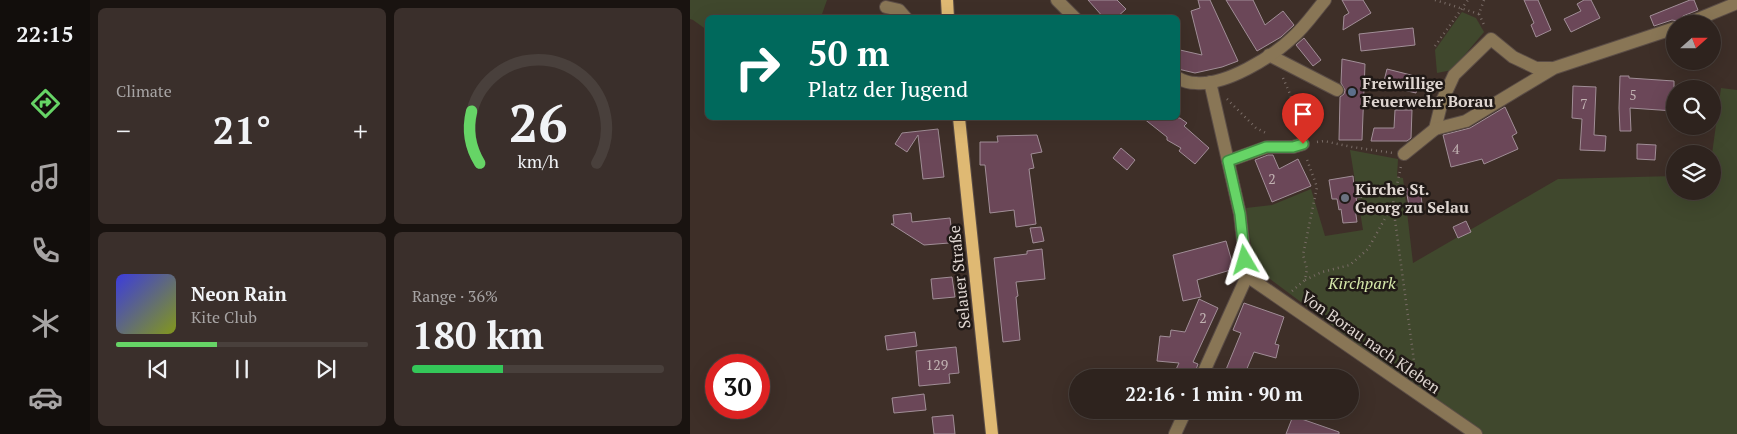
<!DOCTYPE html>
<html lang="en">
<head>
<meta charset="utf-8">
<style>
	:root { --surface:#2e231e; --page:#3a2f2b; --text:#f1f3f6; --muted:#a7a4a4; --line:#49403c; --accent:#66d466 }
	body { margin:0; font-family:"PT Serif",serif; background:var(--page); color:var(--text); height:100vh; display:flex; flex-direction:column; font-size:19px; white-space:nowrap }
	* { box-sizing:border-box; margin:0 }
	p { font-size:16px; color:var(--muted) }
	.icon { flex:none; width:28px; height:28px; fill:none; stroke:currentColor; stroke-width:2; stroke-linecap:round; stroke-linejoin:round }
	.map { position:relative; flex:1; overflow:hidden }
	.details { display:flex; flex-direction:column; gap:8px; padding:8px; background:#191310; width:600px }
	.details>* { flex:none }
	.guide { position:absolute; left:15px; top:15px; width:475px; height:105px; border-radius:8px; box-shadow:0 5px 20px #0002,0 0 0 1px var(--line); background:#00695c; color:#fff; overflow:hidden }
	.needle { width:32px; rotate:69deg }
	.fabs { position:absolute; left:976px; top:15px; display:grid; gap:10px }
	.fabs a { display:grid; place-items:center; width:55px; height:55px; border-radius:50%; background:var(--surface); box-shadow:0 5px 20px #0002,0 0 0 1px var(--line); font-size:25px }
	.speed { position:absolute; left:15px; top:354px; display:flex; gap:10px; font-size:25px; font-weight:700; text-align:center }
	.speed>* { display:grid; place-content:center; width:65px; height:65px; border-radius:50%; background:var(--surface); box-shadow:0 5px 20px #0002,0 0 0 1px var(--line); line-height:1 }
	.speed .limit { border:8px solid #d22; background:#fff; color:#111 }
	.pin { position:absolute; display:grid; place-items:center; width:42px; height:42px; color:#fff; margin:-51px -21px; border-radius:50% 50% 50% 0; rotate:-45deg; box-shadow:0 0 5px #0007 }
	.pin .icon { rotate:45deg }
	.me { position:absolute; width:55px; margin:-28px; rotate:353deg; stroke-linejoin:round; filter:drop-shadow(0 0 4px #0008) }
	.turn { display:flex; align-items:center; gap:18px; height:105px; padding:0 20px; font-size:22px }
	.turn .icon { width:65px; height:65px; stroke-width:2.5 }
	.turn b { display:block; font-size:35px; line-height:42px }
	.big { font-size:38px; font-weight:800; line-height:1.1 }
	.details .tile { flex:1; display:flex; flex-direction:column; justify-content:center; gap:8px; min-width:0; padding:0 18px; border-radius:8px; background:var(--page) }
	.details .dial { align-items:center; gap:0 }
	.dial svg { height:130px; overflow:visible; fill:none; stroke:var(--line); stroke-width:7; stroke-linecap:round; text-anchor:middle }
	.dial text { fill:var(--text); stroke:none }
	.song { display:flex; align-items:center; gap:15px }
	.cover { width:60px; height:60px; border-radius:8px; background:linear-gradient(135deg,hsl(240 70% 55%),hsl(70 70% 35%)) }
	.played { height:5px; border-radius:2px; background:linear-gradient(90deg,var(--accent) 40%,var(--line) 40%) }
	.keys { display:flex; justify-content:space-around; direction:ltr }
	.heat { display:flex; justify-content:space-between; align-items:center; font-size:28px; direction:ltr }
	.charge { height:8px; border-radius:4px; background:linear-gradient(90deg,#34c759 36%,var(--line) 0) }
	.details .tiles { flex:1; display:grid; gap:8px; grid-template-columns:repeat(2,1fr) }
	.trip { position:absolute; left:379px; top:369px; width:290px; height:50px; border-radius:25px; background:var(--surface); box-shadow:0 5px 20px #0002,0 0 0 1px var(--line); font-weight:800; line-height:50px; text-align:center }
	main { display:flex; flex:1; min-height:0 }
	.dock { display:flex; flex-direction:column; width:90px; justify-content:space-around; align-items:center; background:#120e0c; color:var(--muted) }
	.dock .icon { width:35px; height:35px }
	.dock .current { color:var(--accent) }
	.dock b { font-size:22px; color:var(--text) }
	.map>svg:first-child { display:block }
	.green { fill:#40482d }
	.building { fill:#6b4758; stroke:#a18e97 }
	.lines { fill:none; stroke-linecap:round; stroke-linejoin:round }
	.minor-casing { stroke:#5b4d46; stroke-width:14 }
	.major-casing { stroke:#5b4d46; stroke-width:14 }
	.path { stroke:#796c66; stroke-width:2.5; stroke-dasharray:1 4; stroke-linecap:butt }
	.minor { stroke:#897656; stroke-width:12 }
	.major { stroke:#dfb973; stroke-width:12 }
	.route-casing { stroke:#428a42; stroke-width:12 }
	.route { stroke:#66d466; stroke-width:9 }
	.service-dot { fill:#5c6f8a; stroke:#201916; stroke-width:2 }
	.worship-dot { fill:#6b7280; stroke:#201916; stroke-width:2 }
	.labels { text-anchor:middle; dominant-baseline:central; stroke-width:5; stroke-linejoin:round; paint-order:stroke }
	.number-label { font-size:14px; fill:#c1b2b2 }
	.poi-label { font-size:16px; font-weight:bold; fill:#ded5d0; stroke:#201916; text-anchor:start }
	.street-label { font-size:16px; fill:#ded5d0; stroke:#201916 }
	.park-label { font-size:16px; font-style:italic; fill:#d6e9aa; stroke:#201916 }
</style>
</head>
<body>
<main>
<nav class="dock">
<b>22:15</b>
<svg class="icon current" aria-label="directions" viewBox="0 0 24 24"><path d="M12 3l9 9-9 9-9-9zM9 14v-3h6M13 9l2 2-2 2"/></svg>
<svg class="icon" aria-label="music" viewBox="0 0 24 24"><path d="M9 18V5l10-2v13"/><circle cx="6" cy="18" r="3"/><circle cx="16" cy="16" r="3"/></svg>
<svg class="icon" aria-label="phone" viewBox="0 0 24 24"><path d="M5 4h4l2 5-3 2q2 4 5 5l2-3 5 2v4C11 20 4 13 5 4z"/></svg>
<svg class="icon" aria-label="climate" viewBox="0 0 24 24"><path d="M12 3v18M4 7l16 10M4 17L20 7"/></svg>
<svg class="icon" aria-label="car" viewBox="0 0 24 24"><path d="M5 17H2v-5l4-1 3-4h7l3 4 3 1v5h-3M9 17h6M6 11h13"/><circle cx="7" cy="17" r="2"/><circle cx="17" cy="17" r="2"/></svg>
</nav>
<section class="details">
<div class="tiles">
<div class="tile"><p>Climate</p>
<div class="heat"><a>−</a><b class="big">21°</b><a>+</a></div>
</div>
<div class="tile dial"><svg viewBox="0 0 100 80">
<path d="M14 69A42 42 0 1 1 86 69"/>
<path d="M14 69A42 42 0 0 1 9 37" stroke="#66d466"/>
<text x="50" y="56" font-size="32" font-weight="700">26</text>
<text x="50" y="72" font-size="11">km/h</text>
</svg></div>
<div class="tile">
<div class="song"><i class="cover"></i><div><b>Neon Rain</b><p>Kite Club</p></div></div>
<div class="played"></div>
<div class="keys"><svg class="icon" aria-label="previous" viewBox="0 0 24 24"><path d="M18 5L8 12l10 7zM5 5v14"/></svg><svg class="icon" aria-label="pause" viewBox="0 0 24 24"><path d="M8 5v14M16 5v14"/></svg><svg class="icon" aria-label="next" viewBox="0 0 24 24"><path d="M6 5l10 7-10 7zM19 5v14"/></svg></div>
</div>
<div class="tile"><p>Range · 36%</p><b class="big">180 km</b><div class="charge"></div></div>
</div>
</section>
<div class="map">
<svg width="1047" height="434" viewBox="0 0 1047 434">
	<rect width="100%" height="100%" fill="#3e2f28"/>
	<g class="green">
		<path d="M0 0H137L131 17 18 18 17 30 3 20 0 19Z"/>
		<path d="M772 12 786 18 794 32 762 70 747 73 745 50Z"/>
		<path d="M1031 88 1047 90V434H793L738 397 572 273 566 268 563 260 556 208 582 205 621 189 635 236 673 230 660 150 708 159 707 177 713 178 723 263 868 179 985 176V191H1022V154Z"/>
	</g>
	<g class="building">
		<path d="M398 0H427L436 9 426 18H414Z"/>
		<path d="M508 0H520L548 61 532 67 505 73 488 69V61L490 50 512 55 501 11 510 8Z"/>
		<path d="M536 0H563L575 25 593 11 604 25 591 37 567 51Z"/>
		<path d="M652 0H673L681 13 653 30 654 16 659 13Z"/>
		<path d="M834 0H848L861 30 846 37 841 25 844 23Z"/>
		<path d="M894 0H901L910 18 881 32 874 19 891 11 887 4Z"/>
		<path d="M1000 0H1004L1008 10 993 16 988 21 982 20 964 26 960 16Z"/>
		<path d="M723 28 725 45 671 51 669 34Z"/>
		<path d="M614 38 631 60 623 66 606 45Z"/>
		<path d="M652 59 675 64 672 140H649L650 97 654 94 655 90 651 83Z"/>
		<path d="M697 69 729 77 726 93 693 85Z"/>
		<path d="M930 76H939V78L984 81V111L940 108 941 131H930L929 108Z"/>
		<path d="M883 86 906 87 904 135 916 136 915 151 890 150 892 119 882 118Z"/>
		<path d="M815 107 827 133 822 136 828 149 794 164 792 159 761 167 753 135 780 128Z"/>
		<path d="M705 110H722L721 138 717 141H681L684 128H704Z"/>
		<path d="M453 118H490L497 123 494 126 519 148 505 164 489 151 491 148 477 140V137Z"/>
		<path d="M248 129 254 177 233 179 228 135 217 152 205 144 212 133Z"/>
		<path d="M347 135 352 152 341 154 344 168 339 169 346 224 326 227 324 210 300 213 295 165H290V142H308L307 136Z"/>
		<path d="M947 144 966 145 965 160 947 159Z"/>
		<path d="M431 148 445 160 437 170 423 158Z"/>
		<path d="M578 155H583L589 169 608 159 621 186 582 202 565 160Z"/>
		<path d="M663 176 664 186 671 185 672 197 666 198 668 207 665 208 667 222 653 223 651 209 649 210 647 199H642L639 180Z"/>
		<path d="M730 187 732 204 719 206 716 189Z"/>
		<path d="M221 213 222 222 260 218 262 234 258 235 259 243 234 245 201 224H204L203 215Z"/>
		<path d="M776 221 781 232 768 238 763 227Z"/>
		<path d="M351 227 354 241 343 243 340 228Z"/>
		<path d="M536 241 544 269 507 280 511 297 493 301 483 255Z"/>
		<path d="M352 249 355 279 326 282 328 296 326 297 330 340 313 342 304 258 337 254V251Z"/>
		<path d="M262 277 265 297 243 299 241 279Z"/>
		<path d="M509 299 528 308 503 362 508 364 503 378H482L489 363 467 361 470 336 480 337 481 330 495 332Z"/>
		<path d="M554 303 594 317 585 344 589 345 586 358 564 352 553 378H549L535 372 551 333 543 330Z"/>
		<path d="M225 332 227 346 197 350 195 336Z"/>
		<path d="M266 347 269 373 259 374 260 383 229 386 226 351Z"/>
		<path d="M234 394 236 410 204 413 202 398Z"/>
		<path d="M263 415 265 434H244L242 417Z"/>
		<path d="M603 416 649 432V434H596Z"/>
	</g>
	<g class="lines">
		<defs>
			<g id="minor">
				<path d="M367 0 385 18"/>
				<path d="M196 7 209 10 216 18"/>
				<path d="M996 24 1047 3"/>
				<path d="M579 55 647 90"/>
				<path d="M488 78C493 81 500 83 506 83 535 86 582 57 602 38 615 27 624 13 635 0"/>
				<path d="M745 129 752 101 764 75 801 39 823 57 846 68H861"/>
				<path d="M714 154 745 129 776 121 864 68 985 28"/>
				<path d="M538 161 577 147H603L613 144"/>
				<path d="M557 276 786 434"/>
				<path d="M511 378 557 276 550 214 520 82"/>
				<path d="M485 434 496 410"/>
			</g>
			<g id="major">
				<path d="M257 0 258 18"/>
				<path d="M269 118 302 434"/>
			</g>
		</defs>
		<use href="#minor" class="minor-casing"/>
		<use href="#major" class="major-casing"/>
		<g class="path">
			<path d="M745 0 789 14 794 0"/>
			<path d="M789 14 795 27"/>
			<path d="M745 46 778 0"/>
			<path d="M593 78 600 94 610 132"/>
			<path d="M537 99 566 128 576 133"/>
			<path d="M627 142 634 141 662 147 703 153"/>
			<path d="M703 205 726 376"/>
			<path d="M615 280 632 272 660 265 678 249 703 204 711 166"/>
			<path d="M602 291 615 280 617 269 613 255 627 187 616 157"/>
		</g>
		<use href="#minor" class="minor"/>
		<use href="#major" class="major"/>
	</g>
	<g class="lines">
		<defs>
			<path id="route" d="M555 260 550 214 538 161 576 147H603L613 144"/>
		</defs>
		<use href="#route" class="route-casing"/>
		<use href="#route" class="route"/>
	</g>
	<circle class="service-dot" cx="662" cy="92" r="5"/>
	<circle class="worship-dot" cx="655" cy="198" r="5"/>
	<g class="labels">
		<g class="number-label">
			<text x="943" y="94">5</text>
			<text x="894" y="103">7</text>
			<text x="766" y="148">4</text>
			<text x="582" y="178">2</text>
			<text x="513" y="317">2</text>
			<text x="247" y="364">129</text>
		</g>
		<g class="poi-label">
			<text x="672" y="83">Freiwillige<tspan x="672" dy="18">Feuerwehr Borau</tspan></text>
			<text x="665" y="189">Kirche St.<tspan x="665" dy="18">Georg zu Selau</tspan></text>
		</g>
		<g class="street-label">
			<text transform="translate(269 277) rotate(-96)">Selauer Straße</text>
			<text transform="translate(681 342) rotate(35)">Von Borau nach Kleben</text>
		</g>
		<g class="park-label">
			<text x="672" y="283">Kirchpark</text>
		</g>
	</g>
</svg>
<div class="fabs">
<a><svg class="needle" viewBox="-14 -14 28 28"><path d="M0-13l5 13h-10z" fill="#e53935"/><path d="M0 13l5-13h-10z" fill="#a7a4a4"/></svg></a>
<a><svg class="icon" aria-label="search" viewBox="0 0 24 24"><circle cx="10" cy="10" r="6"/><path d="M15 15l6 6"/></svg></a>
<a><svg class="icon" aria-label="layers" viewBox="0 0 24 24"><path d="M12 4l9 5-9 5-9-5zM3 14l9 5 9-5"/></svg></a>
</div>
<div class="speed"><div class="limit">30</div></div>
<div class="pin" style="left:613px;top:144px;background:#d93025"><svg class="icon" aria-label="arrive" viewBox="0 0 24 24"><path d="M6 21V4h12l-3 4 3 4H6"/></svg></div>
<svg class="me" style="left:555px;top:260px" viewBox="-20 -20 40 40"><path d="M0-17L14 15 0 8-14 15z" fill="#66d466" stroke="#fff" stroke-width="4"/></svg>
<div class="trip">22:16 · 1 min · 90 m</div>
<div class="guide">
<div class="turn"><svg class="icon" aria-label="right" viewBox="0 0 24 24"><path d="M7 20v-9h11M14 6l5 5-5 5"/></svg><div><b>50 m</b>Platz der Jugend</div></div>
</div>
</div>
</main>
</body>
</html>
